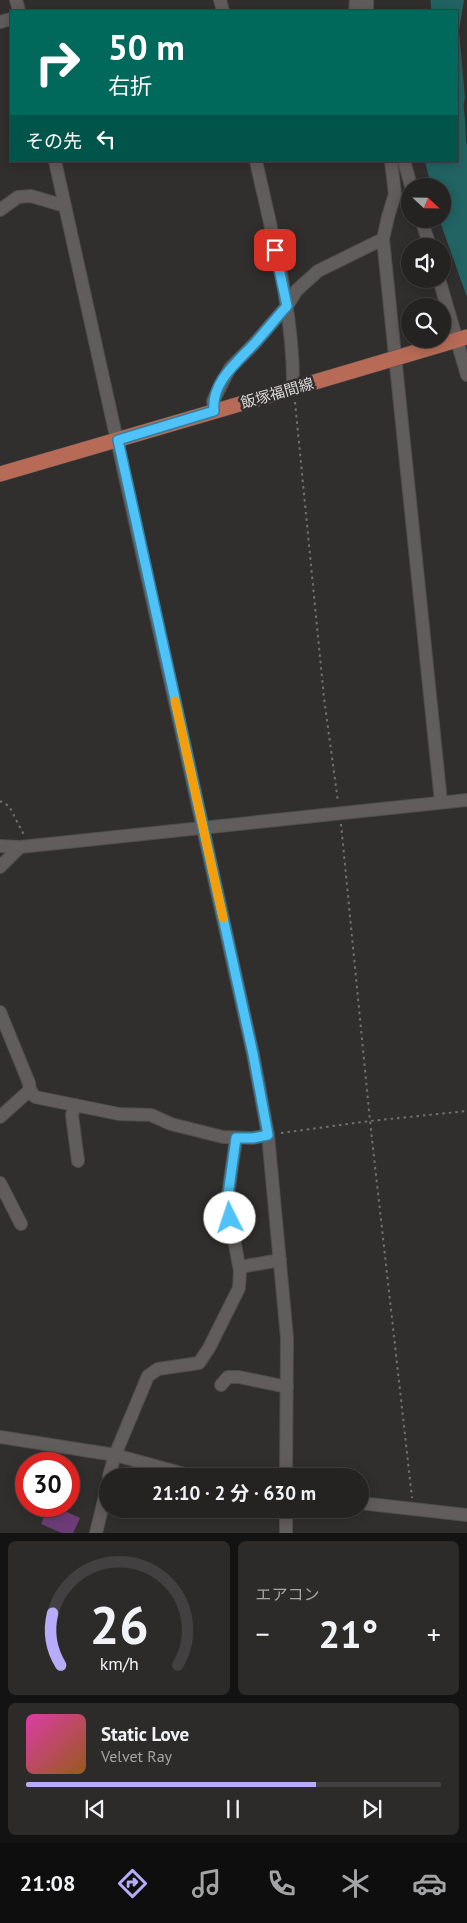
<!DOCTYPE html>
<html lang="ja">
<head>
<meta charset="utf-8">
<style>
	:root { --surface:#252322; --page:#2d2b2a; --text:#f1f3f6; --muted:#a3a4a5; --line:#424040; --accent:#b6acf8 }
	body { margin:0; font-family:"PT Sans","Noto Sans JP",sans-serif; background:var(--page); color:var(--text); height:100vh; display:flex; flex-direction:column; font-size:19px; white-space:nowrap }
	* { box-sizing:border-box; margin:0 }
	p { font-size:16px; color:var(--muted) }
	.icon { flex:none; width:28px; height:28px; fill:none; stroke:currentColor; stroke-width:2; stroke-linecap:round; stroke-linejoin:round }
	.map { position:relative; height:1533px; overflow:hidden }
	.sheet { display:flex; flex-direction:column; gap:8px; padding:8px; background:#141313; flex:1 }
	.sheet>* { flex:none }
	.hud { position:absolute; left:10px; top:10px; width:448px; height:152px; border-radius:0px; box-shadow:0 2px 12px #0003,0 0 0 1px var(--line); background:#00695c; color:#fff; overflow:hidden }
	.needle { width:32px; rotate:112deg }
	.tools { position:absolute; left:401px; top:178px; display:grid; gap:10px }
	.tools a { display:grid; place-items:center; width:50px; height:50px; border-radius:50%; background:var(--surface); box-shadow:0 2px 12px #0003,0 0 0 1px var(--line); font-size:25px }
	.speed { position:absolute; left:15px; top:1452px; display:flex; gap:10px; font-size:25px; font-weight:700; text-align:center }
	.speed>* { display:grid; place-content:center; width:65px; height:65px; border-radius:50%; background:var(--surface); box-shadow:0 2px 12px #0003,0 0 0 1px var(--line); line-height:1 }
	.speed .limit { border:8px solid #d22; background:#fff; color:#111 }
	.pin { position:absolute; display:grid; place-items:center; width:42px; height:42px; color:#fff; margin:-21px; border-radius:10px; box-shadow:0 2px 8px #0006 }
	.me { position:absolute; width:55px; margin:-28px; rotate:356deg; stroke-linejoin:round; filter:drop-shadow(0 0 4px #0008) }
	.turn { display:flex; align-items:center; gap:18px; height:105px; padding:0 15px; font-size:22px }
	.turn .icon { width:65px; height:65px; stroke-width:2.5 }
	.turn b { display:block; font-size:35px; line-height:42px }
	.then { display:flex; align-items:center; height:48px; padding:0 15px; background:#0003; gap:10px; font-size:19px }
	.big { font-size:38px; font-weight:700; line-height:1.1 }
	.sheet .card { flex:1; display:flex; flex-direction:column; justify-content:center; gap:8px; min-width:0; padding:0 18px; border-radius:8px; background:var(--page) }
	.sheet .dial { align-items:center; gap:0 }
	.dial svg { height:130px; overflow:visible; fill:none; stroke:var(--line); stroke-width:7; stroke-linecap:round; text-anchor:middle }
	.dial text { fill:var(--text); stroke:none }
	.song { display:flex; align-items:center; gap:15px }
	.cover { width:60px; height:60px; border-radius:8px; background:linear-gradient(135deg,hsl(320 70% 55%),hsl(30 70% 35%)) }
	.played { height:5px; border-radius:2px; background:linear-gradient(90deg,var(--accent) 70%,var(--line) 70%) }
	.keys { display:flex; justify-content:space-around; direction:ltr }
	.heat { display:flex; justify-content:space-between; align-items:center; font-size:28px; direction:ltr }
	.sheet .tiles { flex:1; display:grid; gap:8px; grid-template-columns:1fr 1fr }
	.card:last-child { grid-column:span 2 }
	.trip { position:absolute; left:99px; top:1468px; width:270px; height:50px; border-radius:25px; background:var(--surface); box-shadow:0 2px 12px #0003,0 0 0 1px var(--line); font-weight:700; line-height:50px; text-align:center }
	.tabs { display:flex; height:80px; justify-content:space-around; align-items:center; background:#0f0e0e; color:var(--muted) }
	.tabs .icon { width:35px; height:35px }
	.tabs .selected { color:var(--accent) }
	.tabs b { font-size:22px; color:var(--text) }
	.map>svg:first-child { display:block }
	.water { fill:#226364 }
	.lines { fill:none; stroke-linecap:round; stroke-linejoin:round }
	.river { stroke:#226364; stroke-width:21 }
	.building { fill:#6d3c76 }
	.minor-casing { stroke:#4f4d4c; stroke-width:14 }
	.major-casing { stroke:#4f4d4c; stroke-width:16 }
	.path { stroke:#73716f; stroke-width:2; stroke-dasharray:2.5 4; stroke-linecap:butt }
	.minor { stroke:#605d5c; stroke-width:12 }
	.major { stroke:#b76b56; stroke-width:15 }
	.major-bridge-casing { stroke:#4f4d4c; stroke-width:16; stroke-linecap:butt }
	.major-bridge { stroke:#b76b56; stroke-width:15 }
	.route-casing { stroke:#337fa1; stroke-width:12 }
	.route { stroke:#4fc3f7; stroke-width:9 }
	.slow { stroke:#f59e0b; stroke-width:9 }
	.labels { text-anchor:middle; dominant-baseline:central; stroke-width:5; stroke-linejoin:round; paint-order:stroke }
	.street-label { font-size:15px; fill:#d9d7d6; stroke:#312f2d }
</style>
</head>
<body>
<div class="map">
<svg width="467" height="1533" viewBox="0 0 467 1533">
	<rect width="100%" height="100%" fill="#312f2d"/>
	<path class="water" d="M446 0H464L459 31 465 98C462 107 465 112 465 122 466 131 465 136 467 146V297L439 219H442V186H431L425 161H456V11H444Z"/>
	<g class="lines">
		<path class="river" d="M441 0 442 11"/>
	</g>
	<path class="building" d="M48 1506H54L80 1518 73 1533H62L41 1524Z"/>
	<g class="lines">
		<defs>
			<g id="minor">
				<path d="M16 0 19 11"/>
				<path d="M220 0 223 11"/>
				<path d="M367 0V11"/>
				<path d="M355 11 356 0"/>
				<path d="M0 22 11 19"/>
				<path d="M55 161 253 1054 268 1135 287 1338 286 1476"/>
				<path d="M256 161C272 235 294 311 293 388"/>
				<path d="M391 161 395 194 388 217 383 239 441 802"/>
				<path d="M404 161 411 186"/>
				<path d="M0 210 18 197 31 196 65 206"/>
				<path d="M421 219 430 246"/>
				<path d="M439 279 467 375"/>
				<path d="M214 411 213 401 230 368 254 344 287 306 297 290 318 271 383 239"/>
				<path d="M0 846 20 847 467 800"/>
				<path d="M0 867 20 847"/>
				<path d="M0 1012 29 1083 30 1090 35 1097 119 1114 151 1115 171 1124 223 1137 253 1138 268 1135"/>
				<path d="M75 1105 72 1115 78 1161"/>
				<path d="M0 1117 30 1090"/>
				<path d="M0 1183 21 1224"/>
				<path d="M240 1267 280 1260"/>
				<path d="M221 1385 228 1377H239L287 1387"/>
				<path d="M0 1437 115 1455 192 1476"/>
				<path d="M109 1476 115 1455 148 1376 158 1369 199 1363 209 1348 239 1288 240 1271 227 1202 236 1138"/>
				<path d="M360 1503 467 1515"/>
				<path d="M96 1533 108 1484"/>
				<path d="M286 1533V1509"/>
			</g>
			<g id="major">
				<path d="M450 342 467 337"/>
				<path d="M0 474 298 387"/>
			</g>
		</defs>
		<use href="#minor" class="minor-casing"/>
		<use href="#major" class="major-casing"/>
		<g class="path">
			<path d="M295 402 324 698 338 802"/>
			<path d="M0 801 9 806 24 835"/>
			<path d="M341 824 370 1121 412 1498"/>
			<path d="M281 1133 370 1121 467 1111"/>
		</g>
		<use href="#minor" class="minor"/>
		<use href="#major" class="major"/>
		<defs>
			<path id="major-bridge" d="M298 387 450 342"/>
		</defs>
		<use href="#major-bridge" class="major-bridge-casing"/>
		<use href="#major-bridge" class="major-bridge"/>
	</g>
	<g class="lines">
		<defs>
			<path id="route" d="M230 1218 227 1202 236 1138H253L268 1135 253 1054 118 440 214 411C211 383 236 363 254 344 265 332 276 318 287 306L275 250"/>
		</defs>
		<use href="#route" class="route-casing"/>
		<use href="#route" class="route"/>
		<path class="slow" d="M175 701 223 918"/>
	</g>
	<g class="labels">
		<g class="street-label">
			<text transform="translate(277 393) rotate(-16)">飯塚福間線</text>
		</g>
	</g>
</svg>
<div class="tools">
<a><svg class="needle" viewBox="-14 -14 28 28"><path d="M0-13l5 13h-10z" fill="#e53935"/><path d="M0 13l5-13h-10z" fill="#a3a4a5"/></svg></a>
<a><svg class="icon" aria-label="sound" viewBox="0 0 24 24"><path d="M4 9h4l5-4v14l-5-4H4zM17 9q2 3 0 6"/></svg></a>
<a><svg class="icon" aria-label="search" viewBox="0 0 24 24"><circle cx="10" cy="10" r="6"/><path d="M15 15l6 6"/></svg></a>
</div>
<div class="speed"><div class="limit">30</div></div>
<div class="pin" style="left:275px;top:250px;background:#d93025"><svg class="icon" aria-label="arrive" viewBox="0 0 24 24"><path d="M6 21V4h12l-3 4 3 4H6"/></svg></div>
<svg class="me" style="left:230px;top:1218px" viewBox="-20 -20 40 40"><circle r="19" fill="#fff"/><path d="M0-13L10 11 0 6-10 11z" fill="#4fc3f7"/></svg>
<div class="trip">21:10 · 2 分 · 630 m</div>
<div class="hud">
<div class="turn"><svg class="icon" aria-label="right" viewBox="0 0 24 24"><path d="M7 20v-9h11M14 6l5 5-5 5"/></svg><div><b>50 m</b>右折</div></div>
<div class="then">その先<svg class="icon" aria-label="left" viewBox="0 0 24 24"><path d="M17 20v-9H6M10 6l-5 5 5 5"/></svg></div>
</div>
</div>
<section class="sheet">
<div class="tiles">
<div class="card dial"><svg viewBox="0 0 100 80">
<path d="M14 69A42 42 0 1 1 86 69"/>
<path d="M14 69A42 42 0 0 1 9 37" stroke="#b6acf8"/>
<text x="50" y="56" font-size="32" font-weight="700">26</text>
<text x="50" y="72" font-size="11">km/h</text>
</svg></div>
<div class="card"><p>エアコン</p>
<div class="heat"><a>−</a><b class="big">21°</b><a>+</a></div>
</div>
<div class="card">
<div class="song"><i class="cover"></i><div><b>Static Love</b><p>Velvet Ray</p></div></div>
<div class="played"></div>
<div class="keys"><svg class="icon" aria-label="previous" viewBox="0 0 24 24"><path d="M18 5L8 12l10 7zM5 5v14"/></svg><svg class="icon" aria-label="pause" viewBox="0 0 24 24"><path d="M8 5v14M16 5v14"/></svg><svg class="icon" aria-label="next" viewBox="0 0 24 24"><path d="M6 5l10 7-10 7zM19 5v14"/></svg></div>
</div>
</div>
</section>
<nav class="tabs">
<b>21:08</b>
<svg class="icon selected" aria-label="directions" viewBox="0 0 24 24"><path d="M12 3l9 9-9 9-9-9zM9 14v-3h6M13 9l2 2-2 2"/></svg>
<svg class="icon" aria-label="music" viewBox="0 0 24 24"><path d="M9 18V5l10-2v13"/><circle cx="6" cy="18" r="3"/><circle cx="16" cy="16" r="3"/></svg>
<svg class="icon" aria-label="phone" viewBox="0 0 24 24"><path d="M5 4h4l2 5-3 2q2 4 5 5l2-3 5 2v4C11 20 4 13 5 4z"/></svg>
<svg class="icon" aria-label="climate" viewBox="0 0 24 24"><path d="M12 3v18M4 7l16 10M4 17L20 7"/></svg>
<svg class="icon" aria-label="car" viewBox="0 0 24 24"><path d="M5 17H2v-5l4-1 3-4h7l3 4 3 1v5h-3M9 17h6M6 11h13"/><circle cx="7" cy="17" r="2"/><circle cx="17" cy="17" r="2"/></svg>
</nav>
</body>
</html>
